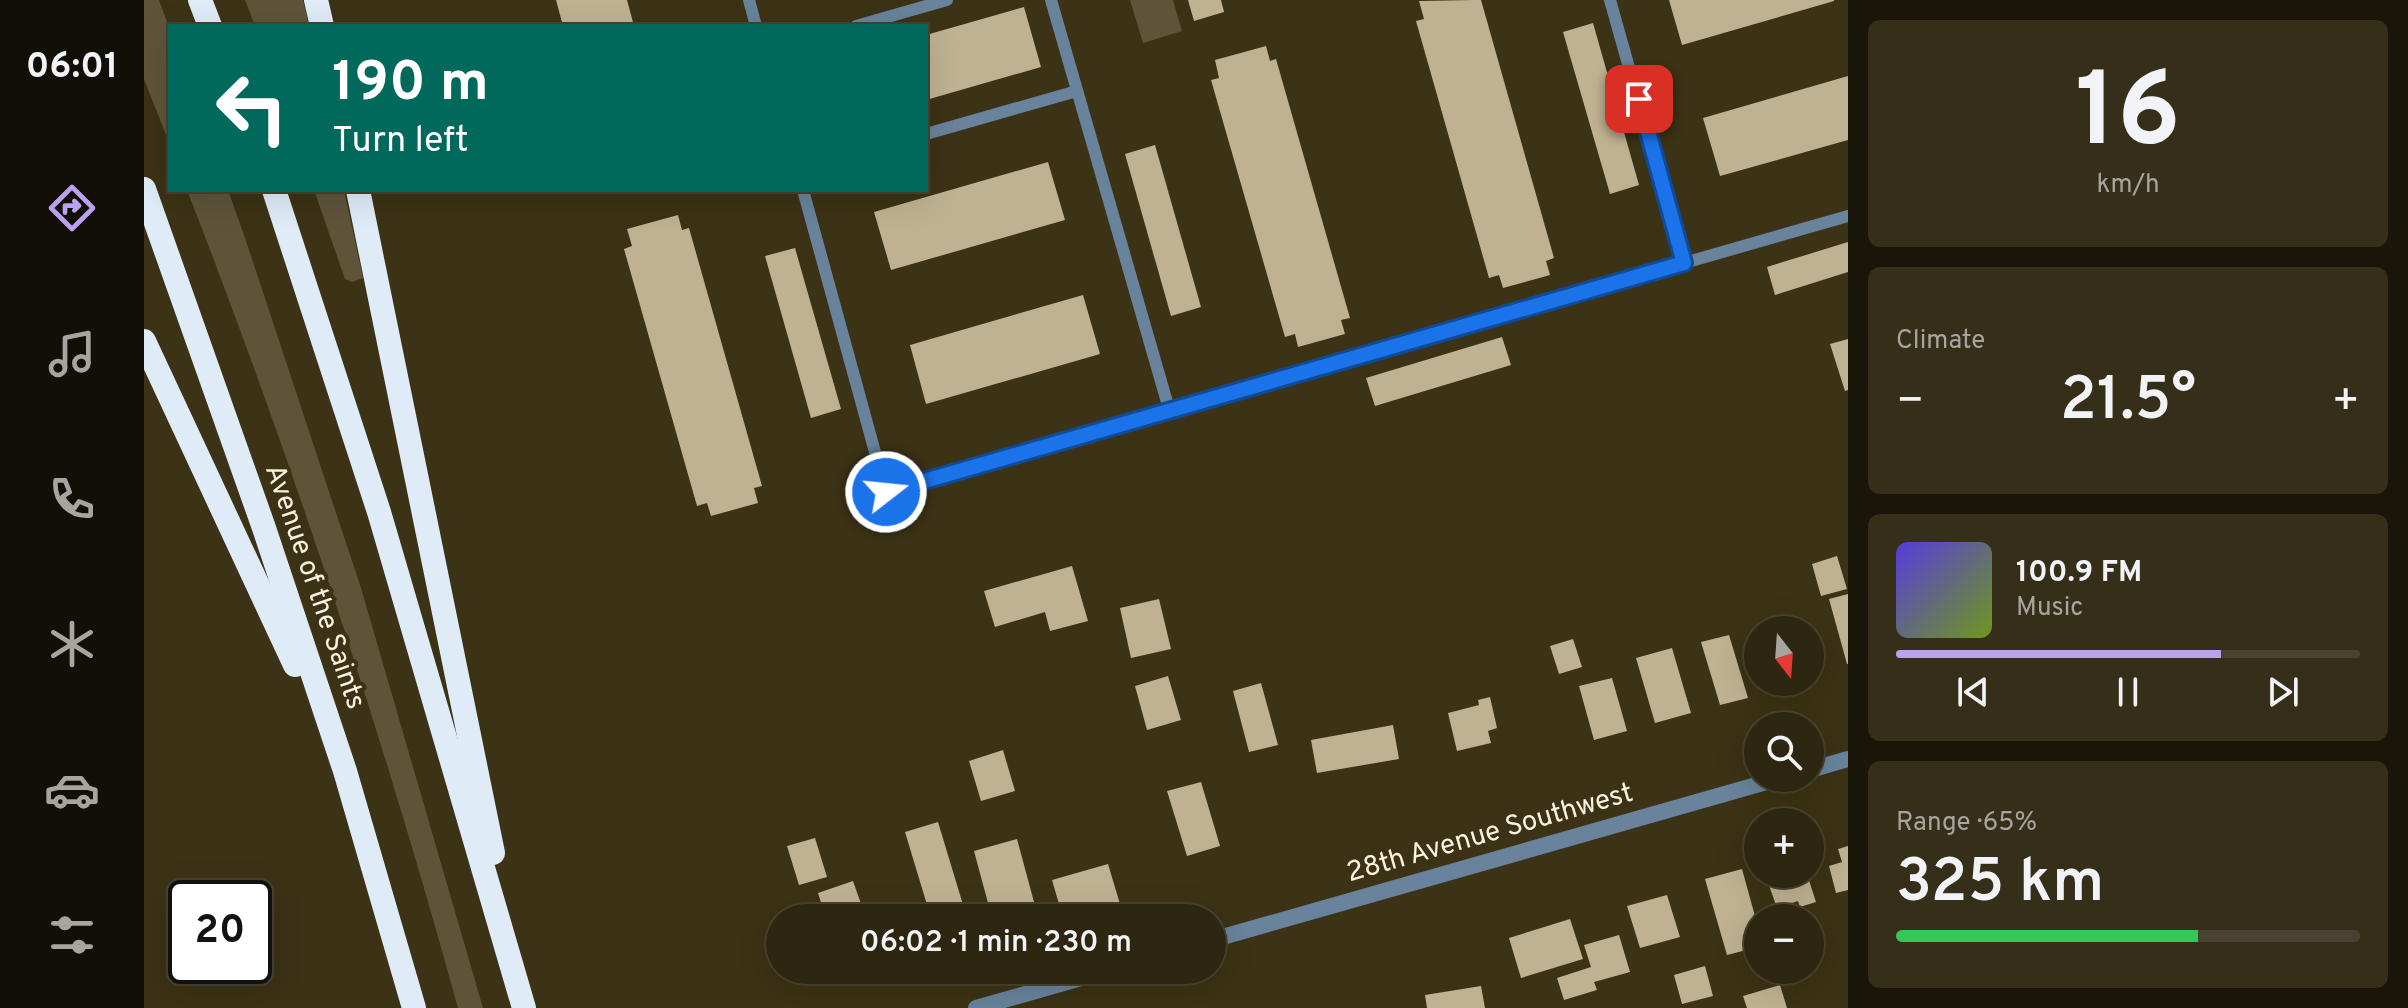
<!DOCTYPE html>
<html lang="en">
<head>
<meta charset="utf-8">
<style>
	:root { --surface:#2d2610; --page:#352e19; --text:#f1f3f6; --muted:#a7a59f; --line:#484330; --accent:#bca0f2 }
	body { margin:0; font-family:Overpass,sans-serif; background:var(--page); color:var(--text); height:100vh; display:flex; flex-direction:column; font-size:30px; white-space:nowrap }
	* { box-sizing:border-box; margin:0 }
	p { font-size:26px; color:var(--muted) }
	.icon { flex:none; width:44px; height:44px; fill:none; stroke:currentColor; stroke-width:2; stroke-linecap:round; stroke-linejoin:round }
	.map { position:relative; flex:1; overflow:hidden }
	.details { display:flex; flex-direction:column; gap:20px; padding:20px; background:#191509; width:560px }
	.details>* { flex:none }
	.hud { position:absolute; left:24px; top:24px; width:760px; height:168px; border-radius:0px; box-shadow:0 8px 32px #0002,0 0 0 2px var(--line); background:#00695c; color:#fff; overflow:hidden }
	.needle { width:52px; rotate:163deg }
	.buttons { position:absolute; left:1600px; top:616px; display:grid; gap:16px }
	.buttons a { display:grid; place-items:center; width:80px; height:80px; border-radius:50%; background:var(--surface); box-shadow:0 8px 32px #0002,0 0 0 2px var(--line); font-size:40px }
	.speed { position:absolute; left:24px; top:880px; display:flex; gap:16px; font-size:40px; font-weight:700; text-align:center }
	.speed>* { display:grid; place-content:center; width:104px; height:104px; border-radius:50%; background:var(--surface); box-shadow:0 8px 32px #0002,0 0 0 2px var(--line); line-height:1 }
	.speed .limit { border:4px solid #111; border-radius:12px; background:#fff; color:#111 }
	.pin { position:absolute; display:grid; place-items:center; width:68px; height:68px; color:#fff; margin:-34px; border-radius:16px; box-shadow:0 4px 12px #0006 }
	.me { position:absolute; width:88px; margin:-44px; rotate:74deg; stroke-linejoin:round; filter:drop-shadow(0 0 6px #0008) }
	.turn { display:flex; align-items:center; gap:28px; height:168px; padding:0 32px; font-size:36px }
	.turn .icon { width:104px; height:104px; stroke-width:2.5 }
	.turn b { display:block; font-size:56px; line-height:68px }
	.big { font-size:60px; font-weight:600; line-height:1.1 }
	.details .widget { flex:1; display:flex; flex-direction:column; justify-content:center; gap:12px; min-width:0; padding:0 28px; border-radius:12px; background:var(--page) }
	.details .dial { align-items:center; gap:0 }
	.dial b { font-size:104px; line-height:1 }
	.song { display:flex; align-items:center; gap:24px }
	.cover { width:96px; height:96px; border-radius:12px; background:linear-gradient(135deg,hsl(250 70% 55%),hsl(80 70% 35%)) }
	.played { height:8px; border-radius:4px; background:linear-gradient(90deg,var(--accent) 70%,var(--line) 70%) }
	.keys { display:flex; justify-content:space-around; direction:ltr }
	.heat { display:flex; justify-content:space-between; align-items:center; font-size:44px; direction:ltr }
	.charge { height:12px; border-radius:6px; background:linear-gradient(90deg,#34c759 65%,var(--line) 0) }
	.trip { position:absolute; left:622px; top:904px; width:460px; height:80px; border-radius:40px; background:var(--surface); box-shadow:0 8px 32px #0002,0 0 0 2px var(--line); font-weight:600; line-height:80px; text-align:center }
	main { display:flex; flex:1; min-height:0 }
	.tabs { display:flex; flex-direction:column; width:144px; justify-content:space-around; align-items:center; background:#120f06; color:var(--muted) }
	.tabs .icon { width:56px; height:56px }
	.tabs .selected { color:var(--accent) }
	.tabs b { font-size:36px; color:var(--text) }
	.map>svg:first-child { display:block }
	.green { fill:#5f543a }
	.building { fill:#bfb292 }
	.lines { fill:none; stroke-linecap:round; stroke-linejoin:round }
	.service { stroke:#68839b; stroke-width:12 }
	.minor { stroke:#68839b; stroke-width:16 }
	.motorway { stroke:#dfecf8; stroke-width:24 }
	.route-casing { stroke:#114b97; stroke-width:20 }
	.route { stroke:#1a73e8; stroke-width:14 }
	.labels { text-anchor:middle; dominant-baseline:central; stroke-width:8; stroke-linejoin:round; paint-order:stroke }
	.street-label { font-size:28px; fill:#f9f3e2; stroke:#3c3215 }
</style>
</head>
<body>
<main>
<nav class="tabs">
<b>06:01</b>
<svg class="icon selected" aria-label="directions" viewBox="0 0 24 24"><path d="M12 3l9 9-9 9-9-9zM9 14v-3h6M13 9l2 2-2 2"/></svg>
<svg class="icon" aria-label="music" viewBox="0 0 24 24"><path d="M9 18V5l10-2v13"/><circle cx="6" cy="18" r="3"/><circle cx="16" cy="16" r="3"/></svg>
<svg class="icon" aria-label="phone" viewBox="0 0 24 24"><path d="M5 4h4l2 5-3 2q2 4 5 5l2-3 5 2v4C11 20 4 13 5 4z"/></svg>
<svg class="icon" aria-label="climate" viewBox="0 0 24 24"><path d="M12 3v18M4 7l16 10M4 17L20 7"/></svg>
<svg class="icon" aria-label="car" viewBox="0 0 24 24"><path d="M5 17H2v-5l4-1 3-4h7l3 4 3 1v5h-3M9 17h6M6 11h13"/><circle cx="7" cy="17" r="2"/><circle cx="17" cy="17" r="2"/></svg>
<svg class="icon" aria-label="filters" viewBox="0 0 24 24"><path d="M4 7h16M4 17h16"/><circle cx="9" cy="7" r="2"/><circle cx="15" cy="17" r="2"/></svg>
</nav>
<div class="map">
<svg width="1704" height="1008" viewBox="0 0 1704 1008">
	<rect width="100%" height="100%" fill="#3c3215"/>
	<g class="green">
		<path d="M0 0H15L26 30V145L0 79Z"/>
		<path d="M101 0H159L165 26H111Z"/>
		<path d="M986 0H1029L1038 31 999 43Z"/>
		<path d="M43 190H84L100 235 217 588 339 1008H314C238 732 147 457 43 190Z"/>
		<path d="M170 190H200L219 278 208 282 201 279Z"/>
	</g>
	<g class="building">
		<path d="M412 0H483L490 26H419Z"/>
		<path d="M1044 0H1077L1080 12 1050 21Z"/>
		<path d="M1330 0H1337L1410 258 1402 261 1406 275 1359 288 1355 275 1345 278 1272 21 1280 19 1275 1Z"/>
		<path d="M1525 0H1690V1L1538 45Z"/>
		<path d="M880 7 897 67 782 100V35Z"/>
		<path d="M1449 23 1495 185 1466 194 1419 32Z"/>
		<path d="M1122 46 1126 61 1132 59 1206 318 1197 320 1201 334 1154 347 1151 334 1141 337 1067 80 1075 78 1071 60Z"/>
		<path d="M1704 76V140L1576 176 1559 118Z"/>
		<path d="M1011 145 1057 307 1027 316 981 154Z"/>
		<path d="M904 162 921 220 747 270 730 212Z"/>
		<path d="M534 215 538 230 545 228 618 486 610 488 614 503 567 516 563 503 553 506 480 249 488 246 483 229Z"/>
		<path d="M1704 242V272L1631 295 1623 267Z"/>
		<path d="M651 248 697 409 667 418 621 256Z"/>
		<path d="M939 295 956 354 782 404 766 345Z"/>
		<path d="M1358 337 1367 365 1231 406 1222 378Z"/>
		<path d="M1704 339V390L1701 391 1686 344Z"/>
		<path d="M1693 556 1703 589 1677 596 1668 564Z"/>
		<path d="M928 566 944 621 906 631 901 612 851 627 840 591Z"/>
		<path d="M1704 594V664H1703L1685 599Z"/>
		<path d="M1015 599 1027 649 987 658 976 608Z"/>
		<path d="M1585 635 1604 698 1576 705 1557 642Z"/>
		<path d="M1429 639 1438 667 1415 674 1406 646Z"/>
		<path d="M1666 642 1673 664 1666 666Z"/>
		<path d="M1528 648 1547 713 1511 723 1492 658Z"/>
		<path d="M1024 676 1037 720 1003 730 991 686Z"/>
		<path d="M1468 678 1483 731 1450 740 1435 686Z"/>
		<path d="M1117 683 1134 745 1105 752 1089 691Z"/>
		<path d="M1346 697 1353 728 1344 731 1347 743 1313 751 1304 713 1335 705 1334 700Z"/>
		<path d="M1249 725 1255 759 1173 773 1167 740Z"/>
		<path d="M859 750 871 791 837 801 825 761Z"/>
		<path d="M1057 782 1076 846 1043 856 1023 791Z"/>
		<path d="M794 822 823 918H787L761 832Z"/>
		<path d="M671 838 683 877 655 885 643 846Z"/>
		<path d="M873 839 890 902 847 914 830 851Z"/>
		<path d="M1704 846V890L1692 893 1685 866 1698 862 1694 849Z"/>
		<path d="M964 864 976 904 919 918 908 880Z"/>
		<path d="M1598 869 1614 927V947L1583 955 1561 879Z"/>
		<path d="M1621 874H1663L1672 902 1656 907 1654 901 1633 908Z"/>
		<path d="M709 881 722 918H682L674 893Z"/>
		<path d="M1523 895 1536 937 1496 948 1483 906Z"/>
		<path d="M1426 919 1439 959 1377 978 1365 938Z"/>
		<path d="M1475 935 1486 972 1450 982 1453 990 1420 1000 1413 978 1447 967 1440 945Z"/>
		<path d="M1561 966 1569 996 1538 1004 1530 975Z"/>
		<path d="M1636 985 1643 1008H1603L1599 996Z"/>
		<path d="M1337 986 1341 1008H1283L1281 995Z"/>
	</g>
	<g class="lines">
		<g class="service">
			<path d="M605 0 612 26"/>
			<path d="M907 0 1025 409"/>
			<path d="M1466 0 1540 263"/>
			<path d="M712 26 803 0"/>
			<path d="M782 134 933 91"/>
			<path d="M659 190 742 492 1704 216"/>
		</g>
		<g class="minor">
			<path d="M1666 770 1704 759"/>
			<path d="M1068 940 1637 778"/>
			<path d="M832 1008 965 970"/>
		</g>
		<g class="motorway">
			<path d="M56 0 66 26"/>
			<path d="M172 0 178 26"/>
			<path d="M0 189 120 528 201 771 270 1008"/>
			<path d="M130 190 235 512 380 1008"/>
			<path d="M214 190 349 853"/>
			<path d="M0 341 151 665"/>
		</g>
	</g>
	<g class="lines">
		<defs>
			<path id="route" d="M742 492 1540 263 1495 99"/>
		</defs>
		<use href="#route" class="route-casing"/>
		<use href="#route" class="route"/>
	</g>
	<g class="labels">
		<g class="street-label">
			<text transform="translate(170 587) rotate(71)">Avenue of the Saints</text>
			<text transform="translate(1346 834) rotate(-16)">28th Avenue Southwest</text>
		</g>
	</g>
</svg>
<div class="buttons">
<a><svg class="needle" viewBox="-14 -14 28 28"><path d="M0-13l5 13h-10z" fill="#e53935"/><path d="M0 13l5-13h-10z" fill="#a7a59f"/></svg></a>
<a><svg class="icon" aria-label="search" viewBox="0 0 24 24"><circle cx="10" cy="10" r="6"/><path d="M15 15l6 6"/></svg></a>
<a>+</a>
<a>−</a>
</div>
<div class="speed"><div class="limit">20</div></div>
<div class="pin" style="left:1495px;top:99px;background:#d93025"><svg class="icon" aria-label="arrive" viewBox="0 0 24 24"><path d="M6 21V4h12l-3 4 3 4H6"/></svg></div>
<svg class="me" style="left:742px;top:492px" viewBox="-20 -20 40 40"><circle r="17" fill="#1a73e8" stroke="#fff" stroke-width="3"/><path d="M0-11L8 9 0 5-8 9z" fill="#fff"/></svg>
<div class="trip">06:02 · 1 min · 230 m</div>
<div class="hud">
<div class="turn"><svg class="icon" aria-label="left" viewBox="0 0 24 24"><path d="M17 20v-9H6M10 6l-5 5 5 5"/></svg><div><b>190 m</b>Turn left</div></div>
</div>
</div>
<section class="details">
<div class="widget dial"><b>16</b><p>km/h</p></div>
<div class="widget"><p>Climate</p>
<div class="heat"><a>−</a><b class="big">21.5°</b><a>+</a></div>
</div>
<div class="widget">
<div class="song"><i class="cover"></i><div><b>100.9 FM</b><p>Music</p></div></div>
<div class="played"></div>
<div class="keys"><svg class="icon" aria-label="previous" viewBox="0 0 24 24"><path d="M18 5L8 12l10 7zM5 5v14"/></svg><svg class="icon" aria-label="pause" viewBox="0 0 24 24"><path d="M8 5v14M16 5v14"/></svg><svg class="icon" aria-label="next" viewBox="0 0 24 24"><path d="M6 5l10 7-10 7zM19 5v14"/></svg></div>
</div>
<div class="widget"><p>Range · 65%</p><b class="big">325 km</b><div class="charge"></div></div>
</section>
</main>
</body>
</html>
